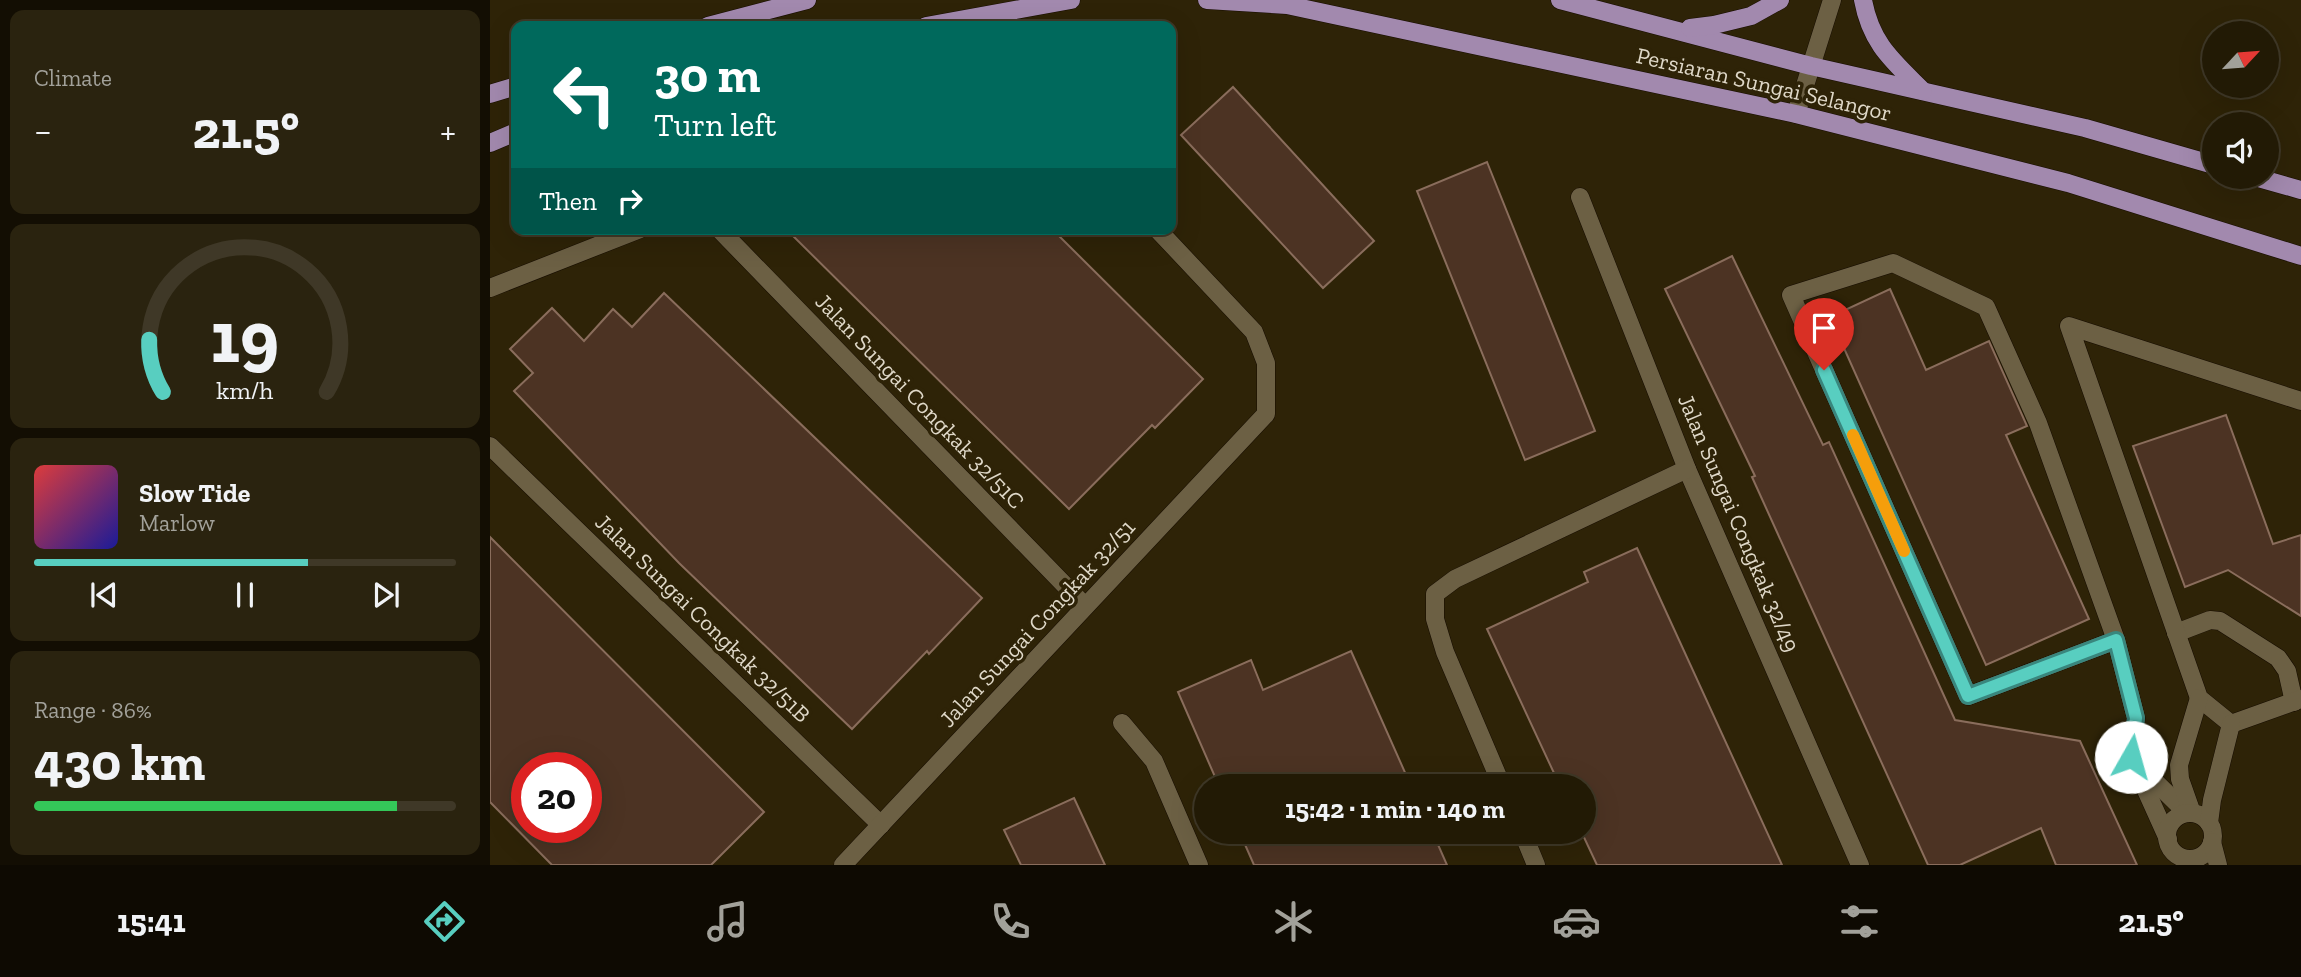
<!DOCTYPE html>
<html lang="en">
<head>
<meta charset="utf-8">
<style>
	:root { --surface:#221a05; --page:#2a230f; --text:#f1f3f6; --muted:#a2a19a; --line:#3f3827; --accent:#58cec0 }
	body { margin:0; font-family:"Zilla Slab",serif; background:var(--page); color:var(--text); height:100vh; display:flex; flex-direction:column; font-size:26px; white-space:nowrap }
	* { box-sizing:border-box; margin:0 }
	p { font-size:23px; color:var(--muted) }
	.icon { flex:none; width:38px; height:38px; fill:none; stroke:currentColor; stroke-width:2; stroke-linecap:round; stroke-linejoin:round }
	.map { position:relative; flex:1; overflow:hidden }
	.drawer { display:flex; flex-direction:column; gap:10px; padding:10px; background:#130e03; width:490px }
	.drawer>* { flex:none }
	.hud { position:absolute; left:21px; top:21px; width:665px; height:214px; border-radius:14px; box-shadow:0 7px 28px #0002,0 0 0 2px var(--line); background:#00695c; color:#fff; overflow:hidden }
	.needle { width:46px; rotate:64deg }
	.controls { position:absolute; left:1712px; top:21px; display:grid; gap:14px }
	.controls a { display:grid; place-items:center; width:77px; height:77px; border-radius:50%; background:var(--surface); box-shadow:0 7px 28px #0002,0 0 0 2px var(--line); font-size:35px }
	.speed { position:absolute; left:21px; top:752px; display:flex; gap:14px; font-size:35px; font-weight:700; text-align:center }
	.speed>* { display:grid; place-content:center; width:91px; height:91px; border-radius:50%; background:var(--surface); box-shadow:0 7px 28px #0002,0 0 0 2px var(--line); line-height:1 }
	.speed .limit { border:10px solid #d22; background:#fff; color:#111 }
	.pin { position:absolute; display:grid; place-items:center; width:60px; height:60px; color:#fff; margin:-72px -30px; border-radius:50% 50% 50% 0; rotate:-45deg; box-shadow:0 0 7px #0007 }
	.pin .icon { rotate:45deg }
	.me { position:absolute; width:77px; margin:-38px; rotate:7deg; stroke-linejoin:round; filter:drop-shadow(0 0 5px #0008) }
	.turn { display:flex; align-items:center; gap:24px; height:147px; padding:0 28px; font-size:32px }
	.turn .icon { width:91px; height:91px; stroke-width:2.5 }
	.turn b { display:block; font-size:49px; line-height:60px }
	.then { display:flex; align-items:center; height:66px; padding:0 28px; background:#0003; gap:14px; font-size:26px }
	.big { font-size:52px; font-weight:700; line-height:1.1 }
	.drawer .card { flex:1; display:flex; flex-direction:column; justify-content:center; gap:10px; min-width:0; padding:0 24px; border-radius:14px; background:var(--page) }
	.drawer .dial { align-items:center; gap:0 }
	.dial svg { height:182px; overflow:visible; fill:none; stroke:var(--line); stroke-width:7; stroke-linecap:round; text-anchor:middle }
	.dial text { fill:var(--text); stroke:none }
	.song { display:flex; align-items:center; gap:21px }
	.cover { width:84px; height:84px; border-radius:10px; background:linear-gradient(135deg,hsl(0 70% 55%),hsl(240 70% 35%)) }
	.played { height:7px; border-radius:4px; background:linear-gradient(90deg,var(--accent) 65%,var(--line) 65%) }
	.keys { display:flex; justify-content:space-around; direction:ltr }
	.heat { display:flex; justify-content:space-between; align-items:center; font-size:38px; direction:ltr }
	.charge { height:10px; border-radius:5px; background:linear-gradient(90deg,#34c759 86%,var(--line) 0) }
	.trip { position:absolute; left:704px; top:774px; width:402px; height:70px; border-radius:35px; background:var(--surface); box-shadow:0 7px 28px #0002,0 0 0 2px var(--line); font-weight:700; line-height:70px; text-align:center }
	.tab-bar { display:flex; height:112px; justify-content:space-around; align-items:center; background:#0e0a02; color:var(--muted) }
	.tab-bar .icon { width:49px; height:49px }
	.tab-bar .selected { color:var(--accent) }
	.tab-bar b { font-size:32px; color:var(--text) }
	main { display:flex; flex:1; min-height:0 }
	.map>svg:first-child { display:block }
	.building { fill:#4c3323; stroke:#8a6d5c; stroke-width:2; fill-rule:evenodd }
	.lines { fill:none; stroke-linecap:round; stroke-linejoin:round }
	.minor-casing { stroke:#160c00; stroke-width:19 }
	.major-casing { stroke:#160c00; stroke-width:19 }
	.minor { stroke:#6c6044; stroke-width:18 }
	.major { stroke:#a289ae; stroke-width:18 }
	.route-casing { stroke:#39867d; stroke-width:18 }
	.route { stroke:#58cec0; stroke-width:12 }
	.slow { stroke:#f59e0b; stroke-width:12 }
	.labels { text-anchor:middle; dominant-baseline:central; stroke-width:7; stroke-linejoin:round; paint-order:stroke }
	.street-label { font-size:23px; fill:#dfd8c8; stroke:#2e2307 }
</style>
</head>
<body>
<main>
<section class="drawer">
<div class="card"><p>Climate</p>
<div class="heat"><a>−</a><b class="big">21.5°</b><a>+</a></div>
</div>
<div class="card dial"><svg viewBox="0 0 100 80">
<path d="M14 69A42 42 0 1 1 86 69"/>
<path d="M14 69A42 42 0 0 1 8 46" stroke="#58cec0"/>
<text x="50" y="56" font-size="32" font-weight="700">19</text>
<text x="50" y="72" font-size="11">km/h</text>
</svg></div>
<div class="card">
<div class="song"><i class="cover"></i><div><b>Slow Tide</b><p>Marlow</p></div></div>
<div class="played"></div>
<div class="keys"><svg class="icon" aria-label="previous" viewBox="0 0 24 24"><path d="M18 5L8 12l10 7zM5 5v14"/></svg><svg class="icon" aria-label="pause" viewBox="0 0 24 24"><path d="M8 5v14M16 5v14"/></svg><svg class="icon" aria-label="next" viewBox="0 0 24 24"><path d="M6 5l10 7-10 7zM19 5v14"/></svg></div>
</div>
<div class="card"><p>Range · 86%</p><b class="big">430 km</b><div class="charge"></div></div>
</section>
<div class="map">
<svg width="1811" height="865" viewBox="0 0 1811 865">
	<rect width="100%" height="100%" fill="#2e2307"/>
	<g class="building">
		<path d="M743 87 884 241 833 288 691 135Z"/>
		<path d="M997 162 1105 431 1035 460 927 191Z"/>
		<path d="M296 229H562L713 379 665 428 662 425 579 509Z"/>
		<path d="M1242 256 1333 445 1339 442 1465 720 1590 741 1647 865H1566L1551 828 1470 865H1438L1262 477 1265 476 1175 289Z"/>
		<path d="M1400 289 1436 370 1499 341 1537 426 1516 435 1599 619 1496 665 1340 317Z"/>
		<path d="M174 293 492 598 439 654 437 651 362 729 189 563 24 391 43 373 20 349 62 308 94 341 123 309 142 327Z"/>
		<path d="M1736 415 1783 544 1811 535V616L1738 570 1695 587 1643 446Z"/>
		<path d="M0 537 274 812 221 865H62L0 802ZM37 768H96V828H37Z"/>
		<path d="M1147 548 1162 581 1292 865H1107L1091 831H1094V786H1070L997 629 1098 582 1094 572Z"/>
		<path d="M861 651 921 786H729L688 692 761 660 773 690Z"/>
		<path d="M584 798 615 865H531L514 830Z"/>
		<path d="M749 831H942L957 865H764Z"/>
	</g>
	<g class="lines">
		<defs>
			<g id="minor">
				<path d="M1306 114 1342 0"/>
				<path d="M1090 197 1197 469 1370 865"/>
				<path d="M229 229 595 606"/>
				<path d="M0 288 150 229"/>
				<path d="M0 446 391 825"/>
				<path d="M1686 633 1720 620 1730 621 1788 658 1797 671 1804 702"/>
				<path d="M1626 640 1478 696 1301 295 1403 263 1496 307 1548 423 1626 640 1646 718 1641 757 1678 839"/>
				<path d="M632 723 664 761 709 865"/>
				<path d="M1741 724 1709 698 1579 326 1811 401"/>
				<path d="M1741 724 1811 699"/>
				<path d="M1648 765 1697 813"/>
				<path d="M1012 786 955 652 945 619V594L965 579 1197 469"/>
				<path d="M1702 813 1690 779 1689 765 1709 698"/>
				<circle cx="1700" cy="836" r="23"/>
				<path d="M1719 823 1722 800 1741 724"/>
				<path d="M1032 831 1046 865"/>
				<path d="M1722 842 1728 865"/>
				<path d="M353 865 776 414V363L764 332 667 229"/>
			</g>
			<g id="major">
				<path d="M717 0 797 5 1306 114 1578 183 1811 256"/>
				<path d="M1070 0 1321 66 1595 128 1724 165"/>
				<path d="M1373 0C1381 44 1403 61 1433 91"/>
				<path d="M218 26 317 0"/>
				<path d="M436 26 581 0"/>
				<path d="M1200 28 1224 25 1261 16 1290 0"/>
				<path d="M0 94 26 86"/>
				<path d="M0 143 26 132"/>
				<path d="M1765 177 1811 190"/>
			</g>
		</defs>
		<use href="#minor" class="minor-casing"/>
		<use href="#major" class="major-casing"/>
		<use href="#minor" class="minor"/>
		<use href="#major" class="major"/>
	</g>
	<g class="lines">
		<defs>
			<path id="route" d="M1334 370 1478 696 1626 640 1646 718 1641 757"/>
		</defs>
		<use href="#route" class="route-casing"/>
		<use href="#route" class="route"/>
		<path class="slow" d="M1363 435 1414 551"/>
	</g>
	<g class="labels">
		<g class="street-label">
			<text transform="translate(1274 84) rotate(13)">Persiaran Sungai Selangor</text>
			<text transform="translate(430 401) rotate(46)">Jalan Sungai Congkak 32/51C</text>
			<text transform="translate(1249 523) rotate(67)">Jalan Sungai Congkak 32/49</text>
			<text transform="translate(213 618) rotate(44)">Jalan Sungai Congkak 32/51B</text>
			<text transform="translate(547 623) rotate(-47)">Jalan Sungai Congkak 32/51</text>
		</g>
	</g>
</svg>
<div class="controls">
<a><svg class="needle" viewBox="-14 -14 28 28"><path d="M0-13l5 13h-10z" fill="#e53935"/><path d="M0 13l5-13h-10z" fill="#a2a19a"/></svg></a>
<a><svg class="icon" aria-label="sound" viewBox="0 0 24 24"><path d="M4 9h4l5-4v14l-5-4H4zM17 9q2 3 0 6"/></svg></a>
</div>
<div class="speed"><div class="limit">20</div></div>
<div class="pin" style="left:1334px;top:370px;background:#d93025"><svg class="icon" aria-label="arrive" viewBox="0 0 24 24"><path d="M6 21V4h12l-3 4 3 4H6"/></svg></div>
<svg class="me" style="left:1641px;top:757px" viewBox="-20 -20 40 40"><circle r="19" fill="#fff"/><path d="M0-13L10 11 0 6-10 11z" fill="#58cec0"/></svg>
<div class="trip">15:42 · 1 min · 140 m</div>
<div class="hud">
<div class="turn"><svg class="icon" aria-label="left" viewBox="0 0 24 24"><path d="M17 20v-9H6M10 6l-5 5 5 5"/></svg><div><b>30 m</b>Turn left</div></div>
<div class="then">Then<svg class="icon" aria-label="right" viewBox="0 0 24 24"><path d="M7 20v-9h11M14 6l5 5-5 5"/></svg></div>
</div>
</div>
</main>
<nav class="tab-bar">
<b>15:41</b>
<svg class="icon selected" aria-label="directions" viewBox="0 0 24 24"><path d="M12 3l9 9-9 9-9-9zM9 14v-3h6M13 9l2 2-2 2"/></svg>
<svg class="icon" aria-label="music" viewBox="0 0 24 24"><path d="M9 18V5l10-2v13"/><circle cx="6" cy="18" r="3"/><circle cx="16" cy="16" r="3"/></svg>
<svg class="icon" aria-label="phone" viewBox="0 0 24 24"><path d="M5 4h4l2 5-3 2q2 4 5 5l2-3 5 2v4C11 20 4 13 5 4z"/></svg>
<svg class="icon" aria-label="climate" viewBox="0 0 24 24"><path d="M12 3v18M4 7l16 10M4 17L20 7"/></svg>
<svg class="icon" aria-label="car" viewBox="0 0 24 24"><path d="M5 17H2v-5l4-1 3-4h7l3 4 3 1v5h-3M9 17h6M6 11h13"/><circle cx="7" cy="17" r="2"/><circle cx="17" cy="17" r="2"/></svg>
<svg class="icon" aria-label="filters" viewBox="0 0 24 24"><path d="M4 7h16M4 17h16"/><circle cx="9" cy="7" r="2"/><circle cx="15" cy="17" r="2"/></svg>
<b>21.5°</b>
</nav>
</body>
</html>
